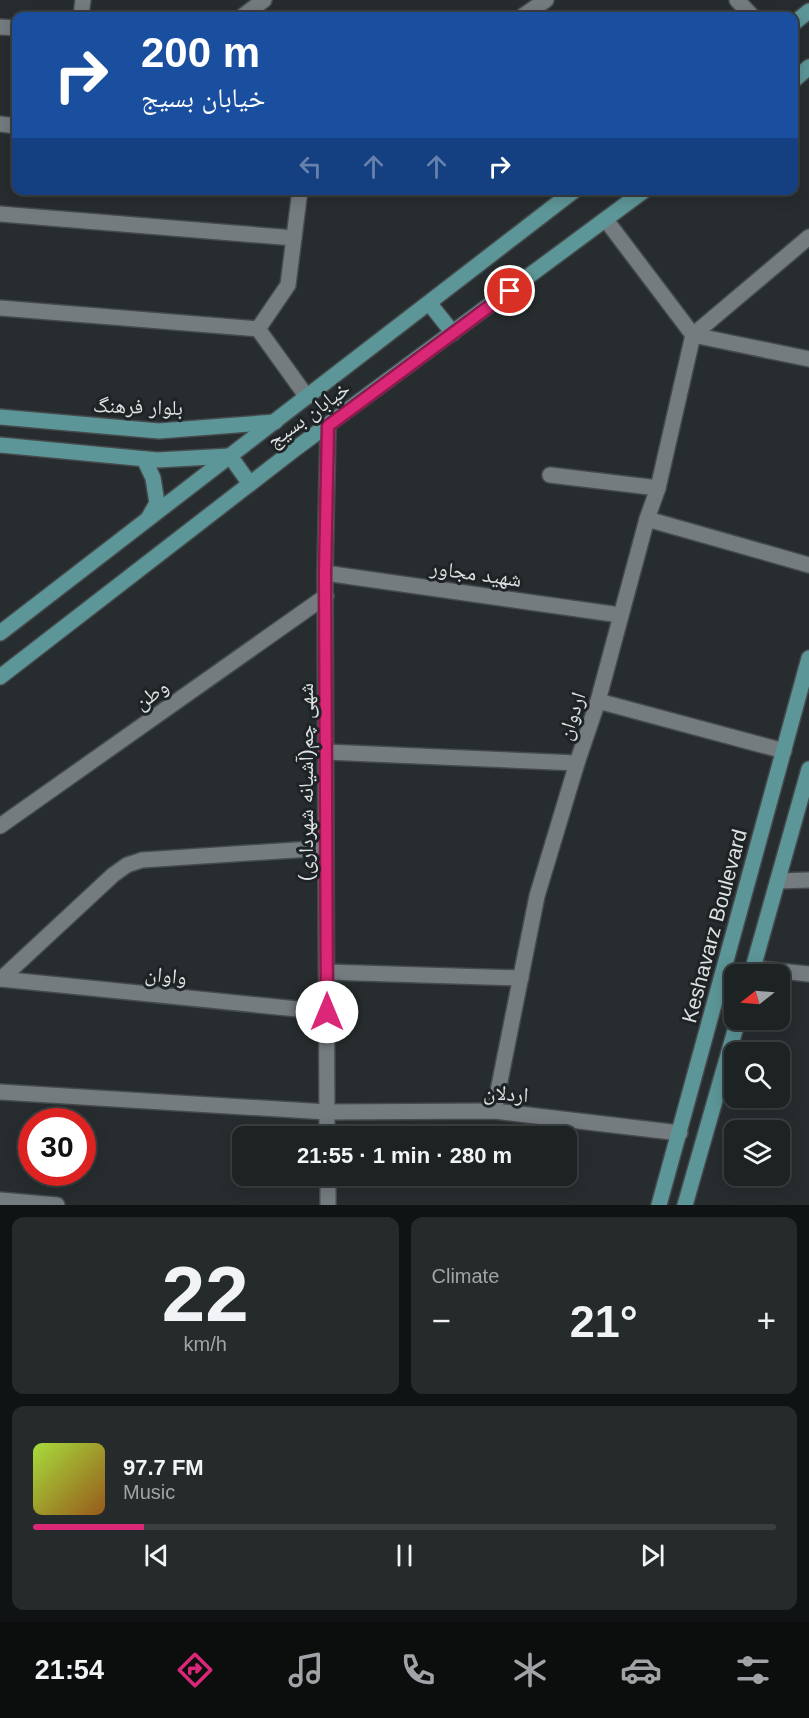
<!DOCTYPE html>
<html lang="en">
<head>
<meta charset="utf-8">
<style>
	:root { --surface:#1d2223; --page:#252a2b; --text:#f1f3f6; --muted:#a0a4a6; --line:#3b3f41; --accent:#db2777 }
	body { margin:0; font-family:Arial,"Noto Naskh Arabic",sans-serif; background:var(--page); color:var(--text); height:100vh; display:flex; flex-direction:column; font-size:22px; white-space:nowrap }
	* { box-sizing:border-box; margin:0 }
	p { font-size:20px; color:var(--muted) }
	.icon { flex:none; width:33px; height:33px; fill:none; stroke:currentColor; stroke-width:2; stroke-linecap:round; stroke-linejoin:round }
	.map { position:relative; height:1205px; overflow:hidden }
	.side { display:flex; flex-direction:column; gap:12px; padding:12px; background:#101313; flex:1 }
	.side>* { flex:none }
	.banner { position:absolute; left:12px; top:12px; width:786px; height:183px; border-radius:12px; box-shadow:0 3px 15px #0003,0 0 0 2px var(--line); background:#1a4fa0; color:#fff; overflow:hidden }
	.needle { width:39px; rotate:253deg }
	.controls { position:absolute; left:724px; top:964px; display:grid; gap:12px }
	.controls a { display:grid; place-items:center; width:66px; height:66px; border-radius:12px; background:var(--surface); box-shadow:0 3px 15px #0003,0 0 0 2px var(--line); font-size:30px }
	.speed { position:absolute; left:18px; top:1108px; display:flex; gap:12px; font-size:30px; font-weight:700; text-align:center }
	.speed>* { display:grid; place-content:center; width:78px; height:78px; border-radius:50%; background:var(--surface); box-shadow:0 3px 15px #0003,0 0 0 2px var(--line); line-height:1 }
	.speed .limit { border:9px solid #d22; background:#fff; color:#111 }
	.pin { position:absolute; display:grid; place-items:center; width:51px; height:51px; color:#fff; margin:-26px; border:3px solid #fff; border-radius:50%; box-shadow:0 2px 6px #0007 }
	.me { position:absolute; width:66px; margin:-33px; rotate:0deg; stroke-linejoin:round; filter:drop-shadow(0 0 4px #0008) }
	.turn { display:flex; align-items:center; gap:21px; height:126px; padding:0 30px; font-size:27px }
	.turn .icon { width:78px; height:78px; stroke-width:2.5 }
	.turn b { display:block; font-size:42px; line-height:51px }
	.lanes { display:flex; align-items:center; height:57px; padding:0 30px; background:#0003; justify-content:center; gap:30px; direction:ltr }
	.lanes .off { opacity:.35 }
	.big { font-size:45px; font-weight:700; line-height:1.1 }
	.side .tile { flex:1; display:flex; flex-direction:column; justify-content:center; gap:9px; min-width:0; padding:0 21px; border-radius:12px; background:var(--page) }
	.side .dial { align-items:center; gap:0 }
	.dial b { font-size:78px; line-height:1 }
	.song { display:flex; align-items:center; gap:18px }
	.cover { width:72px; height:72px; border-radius:9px; background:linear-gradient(135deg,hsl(80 70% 55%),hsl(30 70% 35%)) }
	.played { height:6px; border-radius:3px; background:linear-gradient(90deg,var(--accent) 15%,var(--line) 15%) }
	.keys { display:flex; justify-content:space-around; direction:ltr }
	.heat { display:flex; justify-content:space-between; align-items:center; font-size:33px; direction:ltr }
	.side .tiles { flex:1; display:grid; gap:12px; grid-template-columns:1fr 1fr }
	.tile:last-child { grid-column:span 2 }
	.trip { position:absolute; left:232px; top:1126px; width:345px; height:60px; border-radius:12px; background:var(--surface); box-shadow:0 3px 15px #0003,0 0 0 2px var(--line); font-weight:700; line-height:60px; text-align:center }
	.tab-bar { display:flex; height:96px; justify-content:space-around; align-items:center; background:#0c0e0e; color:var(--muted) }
	.tab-bar .icon { width:42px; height:42px }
	.tab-bar .selected { color:var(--accent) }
	.tab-bar b { font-size:27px; color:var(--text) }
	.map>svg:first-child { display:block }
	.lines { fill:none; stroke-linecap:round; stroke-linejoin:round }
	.street-casing { stroke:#454a4c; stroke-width:18 }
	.secondary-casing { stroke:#454a4c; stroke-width:18 }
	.street { stroke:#757c7f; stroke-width:15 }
	.secondary { stroke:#5d9698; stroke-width:15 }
	.route-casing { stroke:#8e194d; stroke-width:15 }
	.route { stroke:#db2777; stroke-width:10 }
	.labels { text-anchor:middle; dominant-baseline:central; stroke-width:6; stroke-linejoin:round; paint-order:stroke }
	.street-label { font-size:21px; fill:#dde1e2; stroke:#1e2325 }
</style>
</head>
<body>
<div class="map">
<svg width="809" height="1205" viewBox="0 0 809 1205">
	<rect width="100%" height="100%" fill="#272d2f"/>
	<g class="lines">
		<defs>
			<g id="street">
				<path d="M737 0 752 16"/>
				<path d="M81 16 83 0"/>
				<path d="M243 16 264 0"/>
				<path d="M523 16 546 0"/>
				<path d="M0 27 16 28"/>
				<path d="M0 124 16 126"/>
				<path d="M300 190 288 285 258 329 307 397"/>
				<path d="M0 214 294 238"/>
				<path d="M606 220 693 335 809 359"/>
				<path d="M0 308 258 329"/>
				<path d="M693 335 809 237"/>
				<path d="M550 475 658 488"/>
				<path d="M647 519 809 565"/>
				<path d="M325 573 620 615"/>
				<path d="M598 701 784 751"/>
				<path d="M326 752 577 763"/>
				<path d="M0 826 326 596"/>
				<path d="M778 881 809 880"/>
				<path d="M753 968 809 974"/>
				<path d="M327 972 521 978"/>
				<path d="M0 979 327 1012"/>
				<path d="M1 979 113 875 127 865 142 860 326 848"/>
				<path d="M0 1092 327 1112 494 1111 680 1133"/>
				<path d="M494 1111 537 896 577 763 598 701 647 519 658 488 693 335"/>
				<path d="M327 1137 325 573 328 426"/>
				<path d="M328 1176V1205"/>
				<path d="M0 1200 57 1205"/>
			</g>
			<g id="secondary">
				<path d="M794 23 809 11"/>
				<path d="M794 80 809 67"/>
				<path d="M429 303 453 333"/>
				<path d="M0 417 159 431 275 422"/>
				<path d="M0 445 157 460 230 456 250 484"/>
				<path d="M144 459 153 478 157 503 149 517"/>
				<path d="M0 633 575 190"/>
				<path d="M0 677 295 449 645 190"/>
				<path d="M751 975 809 769"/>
				<path d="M659 1205 809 658"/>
				<path d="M685 1205 738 1020"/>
			</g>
		</defs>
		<use href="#street" class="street-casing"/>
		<use href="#secondary" class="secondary-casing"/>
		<use href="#street" class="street"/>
		<use href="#secondary" class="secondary"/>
	</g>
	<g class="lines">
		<defs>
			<path id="route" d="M327 1012 325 573 328 426 510 291"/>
		</defs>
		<use href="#route" class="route-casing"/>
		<use href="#route" class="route"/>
	</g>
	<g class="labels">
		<g class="street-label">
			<text transform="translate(138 406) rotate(2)">بلوار فرهنگ</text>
			<text transform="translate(308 414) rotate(-36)">خیابان بسیج</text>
			<text transform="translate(476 573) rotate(8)">شهید مجاور</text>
			<text transform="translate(151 694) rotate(-35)">وطن</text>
			<text transform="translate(571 716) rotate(-72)">اردوان</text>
			<text transform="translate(305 782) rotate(-90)">شهی چم(آشیانه شهرداری)</text>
			<text transform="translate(714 926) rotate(-75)">Keshavarz Boulevard</text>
			<text transform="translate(166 975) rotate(6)">واوان</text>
			<text transform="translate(506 1093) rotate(4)">اردلان</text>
		</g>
	</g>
</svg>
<div class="controls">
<a><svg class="needle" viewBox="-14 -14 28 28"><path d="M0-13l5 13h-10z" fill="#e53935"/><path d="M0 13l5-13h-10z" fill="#a0a4a6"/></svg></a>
<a><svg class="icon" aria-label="search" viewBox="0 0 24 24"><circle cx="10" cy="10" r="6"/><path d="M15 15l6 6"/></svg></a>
<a><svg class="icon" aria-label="layers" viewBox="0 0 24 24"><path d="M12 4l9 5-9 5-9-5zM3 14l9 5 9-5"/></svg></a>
</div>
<div class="speed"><div class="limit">30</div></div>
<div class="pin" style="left:510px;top:291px;background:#d93025"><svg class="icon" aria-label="arrive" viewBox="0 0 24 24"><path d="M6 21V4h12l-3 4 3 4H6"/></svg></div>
<svg class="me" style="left:327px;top:1012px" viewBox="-20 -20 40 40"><circle r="19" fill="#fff"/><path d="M0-13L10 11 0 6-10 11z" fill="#db2777"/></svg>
<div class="trip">21:55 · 1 min · 280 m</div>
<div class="banner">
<div class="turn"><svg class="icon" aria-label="right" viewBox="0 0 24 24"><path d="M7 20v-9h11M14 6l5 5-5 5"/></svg><div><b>200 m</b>خیابان بسیج</div></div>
<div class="lanes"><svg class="icon off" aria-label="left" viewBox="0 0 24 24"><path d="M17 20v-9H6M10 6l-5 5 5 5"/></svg><svg class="icon off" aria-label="ahead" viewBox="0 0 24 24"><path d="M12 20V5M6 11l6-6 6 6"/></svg><svg class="icon off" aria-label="ahead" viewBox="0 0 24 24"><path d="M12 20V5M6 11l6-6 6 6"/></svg><svg class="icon" aria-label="right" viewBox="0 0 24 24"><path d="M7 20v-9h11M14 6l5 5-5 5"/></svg></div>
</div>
</div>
<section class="side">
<div class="tiles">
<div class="tile dial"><b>22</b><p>km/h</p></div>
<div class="tile"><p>Climate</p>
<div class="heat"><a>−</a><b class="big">21°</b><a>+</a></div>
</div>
<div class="tile">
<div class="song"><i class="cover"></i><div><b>97.7 FM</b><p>Music</p></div></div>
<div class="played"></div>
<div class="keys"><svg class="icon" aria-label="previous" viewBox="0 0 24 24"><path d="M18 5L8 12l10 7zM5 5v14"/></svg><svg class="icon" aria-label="pause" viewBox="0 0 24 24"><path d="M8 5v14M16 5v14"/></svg><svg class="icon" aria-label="next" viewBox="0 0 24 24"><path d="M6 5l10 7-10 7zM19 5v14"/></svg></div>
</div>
</div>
</section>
<nav class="tab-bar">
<b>21:54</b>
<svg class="icon selected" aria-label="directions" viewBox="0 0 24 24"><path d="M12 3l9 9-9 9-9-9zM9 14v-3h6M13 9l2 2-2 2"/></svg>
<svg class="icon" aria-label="music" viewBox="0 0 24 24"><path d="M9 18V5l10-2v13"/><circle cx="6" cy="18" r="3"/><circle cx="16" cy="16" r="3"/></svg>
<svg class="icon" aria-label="phone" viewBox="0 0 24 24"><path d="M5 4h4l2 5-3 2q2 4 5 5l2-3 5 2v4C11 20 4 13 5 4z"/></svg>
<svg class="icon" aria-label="climate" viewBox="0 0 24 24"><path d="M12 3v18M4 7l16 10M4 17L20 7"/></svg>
<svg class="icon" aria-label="car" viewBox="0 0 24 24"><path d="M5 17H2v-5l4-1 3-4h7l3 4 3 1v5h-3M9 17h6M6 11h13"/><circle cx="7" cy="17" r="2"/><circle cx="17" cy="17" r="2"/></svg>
<svg class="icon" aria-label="filters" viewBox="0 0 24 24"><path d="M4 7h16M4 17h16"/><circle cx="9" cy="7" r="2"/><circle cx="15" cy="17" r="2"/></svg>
</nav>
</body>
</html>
